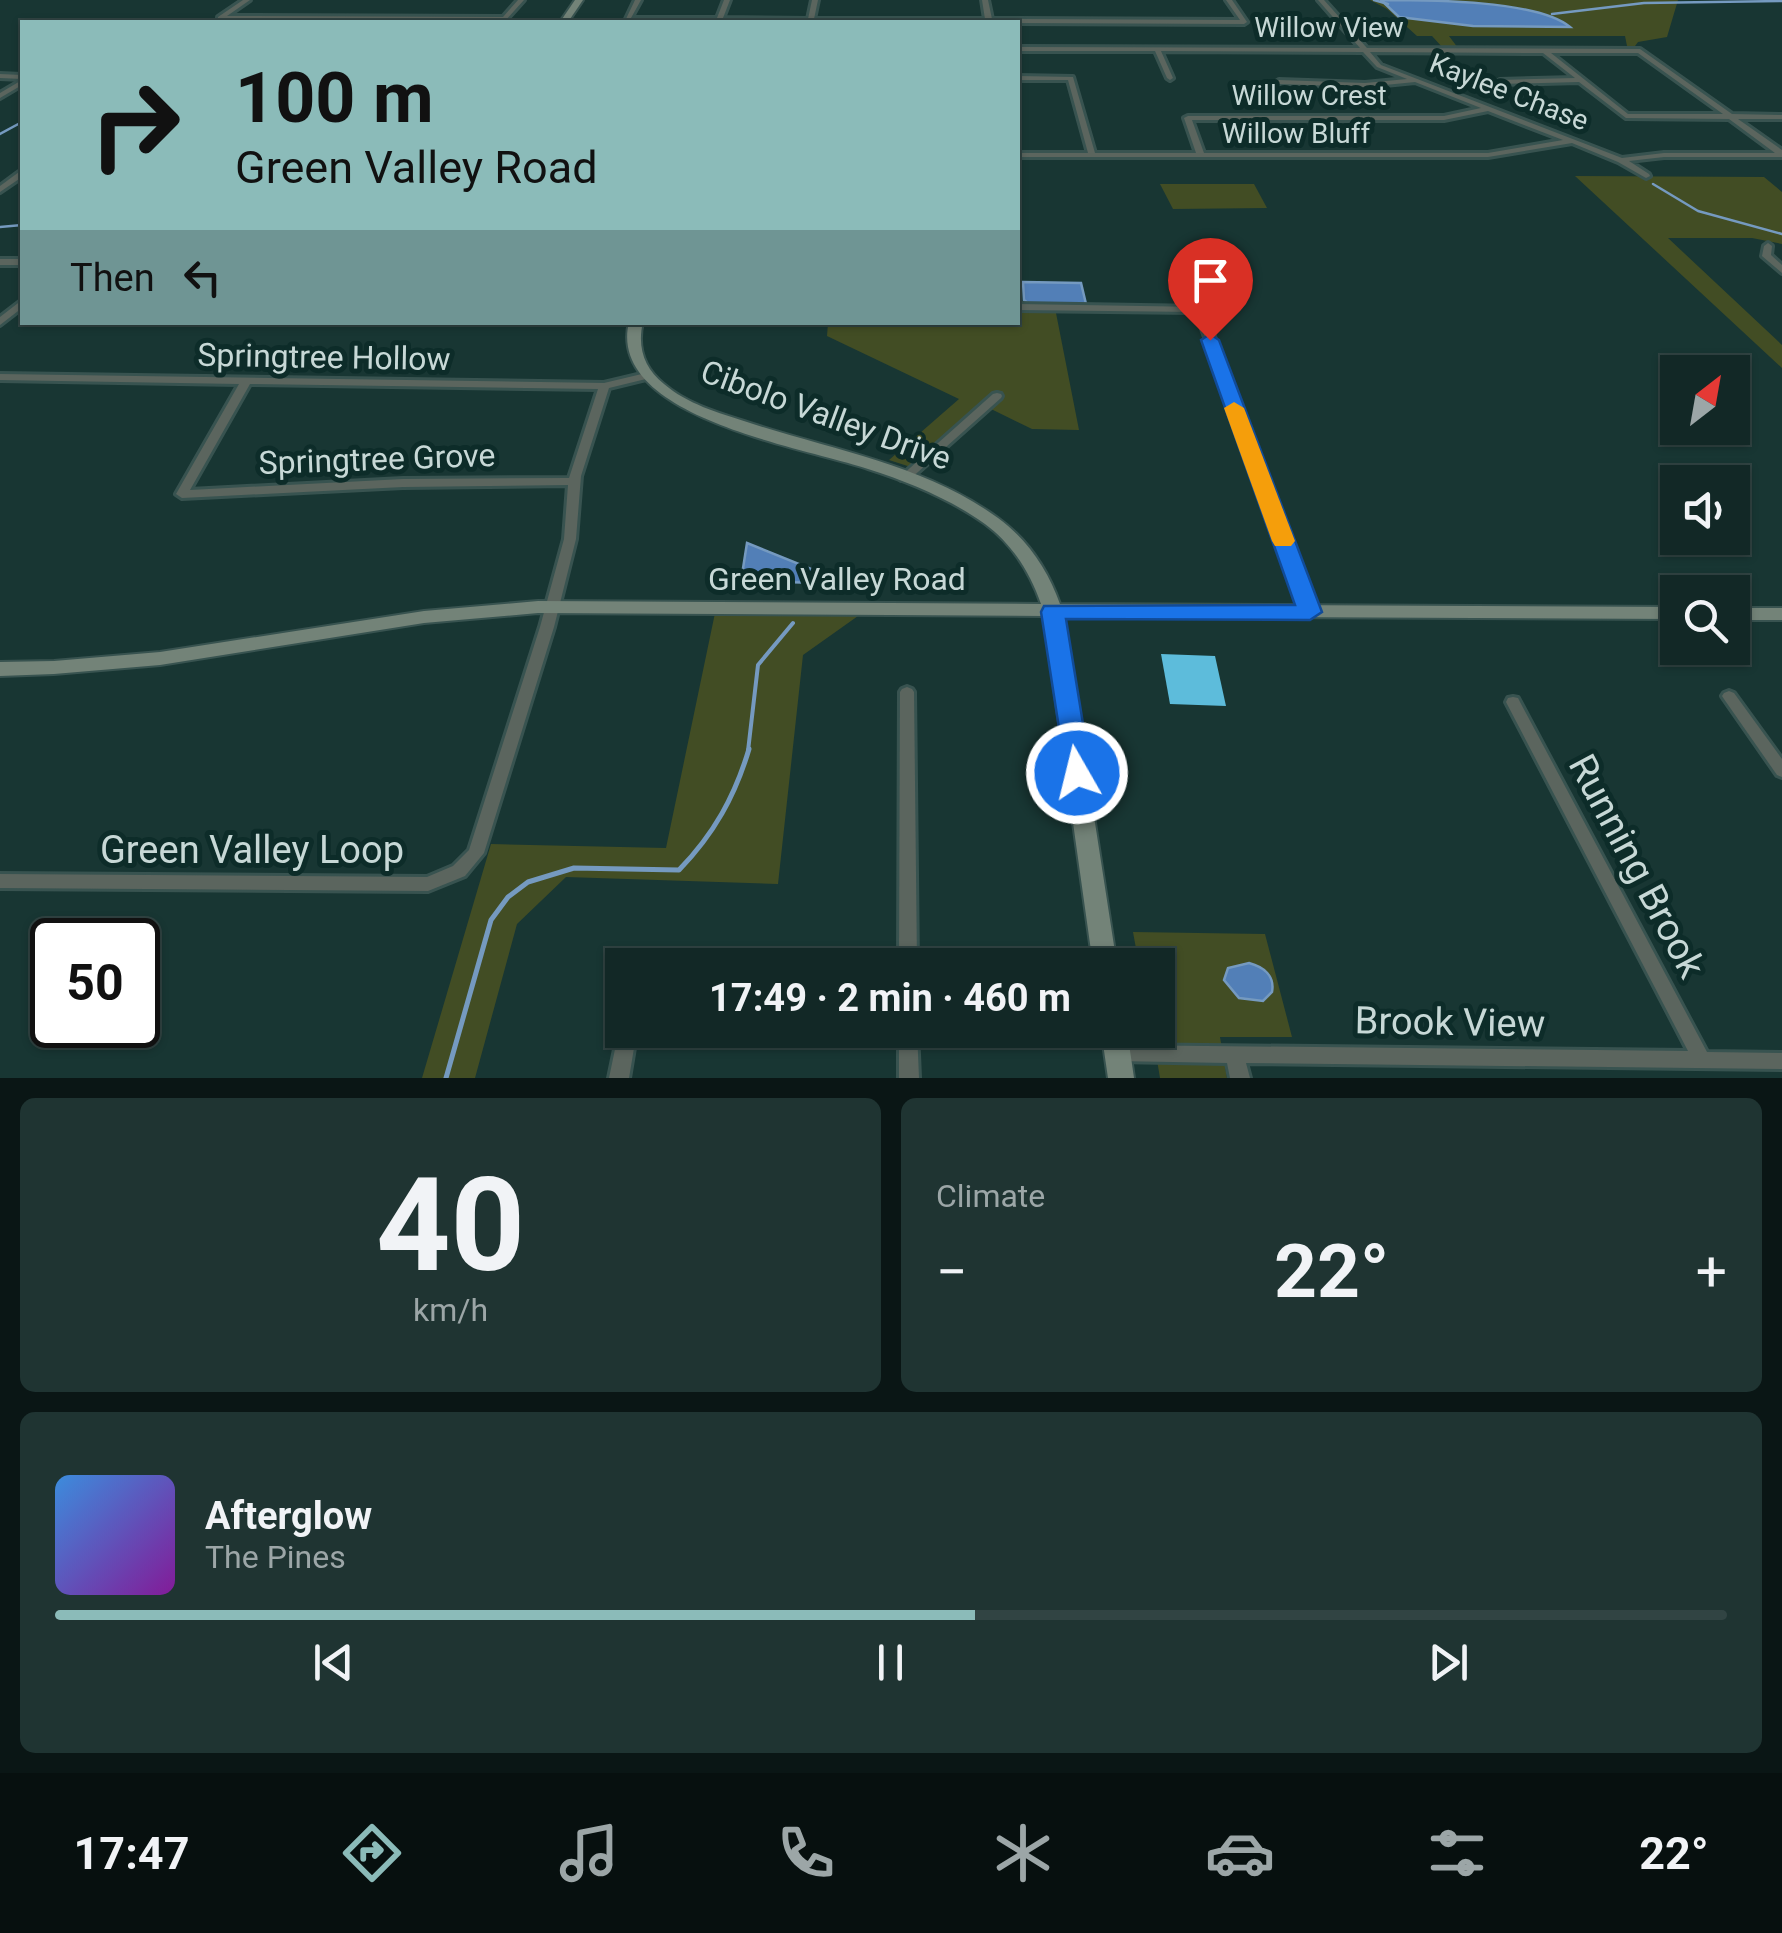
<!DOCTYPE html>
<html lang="en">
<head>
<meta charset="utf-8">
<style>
	:root { --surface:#122826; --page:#1f3432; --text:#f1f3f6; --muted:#9ca6a7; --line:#314443; --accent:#8bbbb9 }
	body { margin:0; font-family:Roboto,sans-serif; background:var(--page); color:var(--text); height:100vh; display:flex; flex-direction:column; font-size:38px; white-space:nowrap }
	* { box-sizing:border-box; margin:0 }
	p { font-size:32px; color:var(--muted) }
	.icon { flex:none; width:55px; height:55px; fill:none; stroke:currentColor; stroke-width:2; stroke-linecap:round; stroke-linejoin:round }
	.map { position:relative; height:1078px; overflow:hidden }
	.drawer { display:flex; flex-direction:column; gap:20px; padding:20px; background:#0a1615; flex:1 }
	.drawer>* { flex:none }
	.hud { position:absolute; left:20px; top:20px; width:1000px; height:305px; border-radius:0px; box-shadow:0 2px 8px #0004,0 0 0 2px var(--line); background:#8bbbb9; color:#111; overflow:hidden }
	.needle { width:65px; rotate:31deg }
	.controls { position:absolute; left:1660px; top:355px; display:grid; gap:20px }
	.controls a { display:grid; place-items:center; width:90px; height:90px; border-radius:0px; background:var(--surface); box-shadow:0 2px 8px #0004,0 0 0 2px var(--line); font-size:50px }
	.speed { position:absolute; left:30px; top:918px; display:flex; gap:20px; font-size:50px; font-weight:700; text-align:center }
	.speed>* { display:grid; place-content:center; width:130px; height:130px; border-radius:50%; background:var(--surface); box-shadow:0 2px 8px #0004,0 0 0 2px var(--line); line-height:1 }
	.speed .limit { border:5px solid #111; border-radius:15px; background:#fff; color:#111 }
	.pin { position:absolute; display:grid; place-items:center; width:85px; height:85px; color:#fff; margin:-102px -42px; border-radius:50% 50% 50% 0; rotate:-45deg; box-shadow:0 0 10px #0007 }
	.pin .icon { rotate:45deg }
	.me { position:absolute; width:110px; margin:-55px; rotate:352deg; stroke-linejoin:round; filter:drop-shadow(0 0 8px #0008) }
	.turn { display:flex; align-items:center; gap:35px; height:210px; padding:0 50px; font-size:45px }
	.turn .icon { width:130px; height:130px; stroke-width:2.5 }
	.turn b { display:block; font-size:70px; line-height:85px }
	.then { display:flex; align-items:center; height:95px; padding:0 50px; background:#0003; gap:20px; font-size:38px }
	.big { font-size:75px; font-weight:700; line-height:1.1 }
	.drawer .widget { flex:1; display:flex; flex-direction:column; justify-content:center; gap:15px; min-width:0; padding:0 35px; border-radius:15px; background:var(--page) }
	.drawer .dial { align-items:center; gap:0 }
	.dial b { font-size:130px; line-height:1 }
	.song { display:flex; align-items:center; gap:30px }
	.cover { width:120px; height:120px; border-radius:15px; background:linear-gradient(135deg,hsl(210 70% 55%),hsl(290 70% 35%)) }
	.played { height:10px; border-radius:5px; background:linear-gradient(90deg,var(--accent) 55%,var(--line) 55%) }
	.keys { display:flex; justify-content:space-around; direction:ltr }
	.heat { display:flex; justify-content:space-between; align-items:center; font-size:55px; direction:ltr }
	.drawer .tiles { flex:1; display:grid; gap:20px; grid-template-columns:1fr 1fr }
	.widget:last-child { grid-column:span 2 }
	.trip { position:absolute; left:605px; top:948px; width:570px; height:100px; border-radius:0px; background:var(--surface); box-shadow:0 2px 8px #0004,0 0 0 2px var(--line); font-weight:700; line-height:100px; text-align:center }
	.menu { display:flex; height:160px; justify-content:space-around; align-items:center; background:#07100f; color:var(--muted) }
	.menu .icon { width:70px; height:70px }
	.menu .current { color:var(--accent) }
	.menu b { font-size:45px; color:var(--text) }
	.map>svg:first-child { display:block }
	.green { fill:#424d24 }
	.water { fill:#527fb7; stroke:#759ac0; stroke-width:2.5 }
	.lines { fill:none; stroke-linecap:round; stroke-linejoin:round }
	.stream-far2 { stroke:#759ac0; stroke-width:2.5 }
	.stream-far1 { stroke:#759ac0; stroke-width:4 }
	.stream { stroke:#759ac0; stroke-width:5 }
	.building { fill:#5dbcdb }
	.street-casing { stroke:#385350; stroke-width:6 }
	.secondary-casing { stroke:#385350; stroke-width:4 }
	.street { fill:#5b655e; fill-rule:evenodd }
	.secondary { fill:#738378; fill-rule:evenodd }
	.route { fill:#1a73e8; stroke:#114b97; stroke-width:2.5 }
	.slow { fill:#f59e0b }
	.labels { text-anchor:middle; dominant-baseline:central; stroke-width:10; stroke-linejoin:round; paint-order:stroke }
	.far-street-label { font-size:28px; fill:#c7d8d6; stroke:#0d2c29 }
	.street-label { font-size:32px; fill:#c7d8d6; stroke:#0d2c29 }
	.near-street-label { font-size:38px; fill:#c7d8d6; stroke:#0d2c29 }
</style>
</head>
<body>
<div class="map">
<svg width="1782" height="1078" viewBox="0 0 1782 1078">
	<rect width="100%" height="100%" fill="#183633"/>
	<g class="green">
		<path d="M1370 0H1678L1667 37 1638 42 1635 46H1627L1625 36H1449L1458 48H1443L1432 36H1417L1387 9Z"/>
		<path d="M1575 176 1764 177 1782 192V244L1752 238H1668L1782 345V368Z"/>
		<path d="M1160 184H1254L1267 208 1173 209Z"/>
		<path d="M1018 313H1056L1079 430 1032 429 989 408 923 471 889 460 959 399 827 336 828 323 1018 322Z"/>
		<path d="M715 613 858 616 803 655 778 884 566 877 517 924 475 1078H422L491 844 666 848Z"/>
		<path d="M1133 932 1265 934 1292 1037H1220L1227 1078H1160L1152 1030H1158V965H1139Z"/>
	</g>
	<g class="water">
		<path d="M1381 0C1428 0 1538 0 1570 27L1473 26 1399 17Z"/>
		<path d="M1023 282 1081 283 1086 304H1029L1024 300Z"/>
		<path d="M747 543 819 572 820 583 741 581Z"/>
		<path d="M1249 963C1264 967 1275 976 1272 992L1263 1001 1239 998 1224 980 1228 968Z"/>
	</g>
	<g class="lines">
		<g class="stream-far2">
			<path d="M1374 0 1388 4"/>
			<path d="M1552 14 1644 3 1782 1"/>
			<path d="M0 134 22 122"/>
			<path d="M1653 184 1698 211 1782 234"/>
			<path d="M0 227 22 225"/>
		</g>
		<path class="stream-far1" d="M748 751 758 665 793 623"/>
		<path class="stream" d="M446 1078 491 920 508 897 528 882 574 868 679 870C714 834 735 796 749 749"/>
	</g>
	<path class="building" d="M1161 654 1215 656 1226 706 1170 704Z"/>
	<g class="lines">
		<defs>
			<g id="street">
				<path d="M243 0H250L227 16 503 17 518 0H524L505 21 218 19V17Z"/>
				<path d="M635 0H641L631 18H717L724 0H730L723 18 808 19 812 0H818L814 19H985L982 0H988L992 19 1240 20 1226 0H1232L1247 22 1244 24 625 21Z"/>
				<path d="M1318 0H1324L1367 48 1640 49 1732 114 1782 115V119H1738L1782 150V157H1664L1629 161 1649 174 1650 176 1646 178 1618 162 1572 143 1488 157H1018V153H1088L1068 80H1018V76L1073 77 1095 153H1196L1184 118 1188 116H1444L1481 108 1415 82 1365 87 1279 84 1276 82 1279 80 1365 83 1407 79 1377 67 1363 52 1161 51 1173 78 1170 80 1167 78 1155 51H1018V47L1360 48ZM1370 52 1543 53 1575 78 1500 80 1497 82 1500 84 1579 82 1626 118 1729 119 1775 153H1664L1622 158 1381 65ZM1551 53H1638L1723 114H1628ZM1488 111 1563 140 1488 153H1204L1192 120H1444Z"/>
				<path d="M0 74 22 75V79L0 78Z"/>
				<path d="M22 80V85L0 98V93Z"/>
				<path d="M19 172H22V177L0 192V186Z"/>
				<path d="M1768 243 1772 246 1771 255 1782 265V273L1762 256 1764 246Z"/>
				<rect x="0" y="259" width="22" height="6"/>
				<path d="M22 300V308L0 325V317Z"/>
				<path d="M1018 304 1203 307 1317 612 1315 615 1310 616 1303 612 1196 312 1018 310Z"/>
				<path d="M646 373 650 374V378L609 388 581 476 576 539 554 627 484 853 465 876 428 891 0 888V874L427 877 453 866 469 850 540 627 564 539 568 485 403 487 182 498 176 494 239 384 0 380V374L604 383ZM250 384 598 389 569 478 403 479 190 490Z"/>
				<path d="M997 393 1001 394 1002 396 1001 398 909 480H901L899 478 901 476 993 394Z"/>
				<path d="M907 687 912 689 914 692 917 965H899L900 692 902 689Z"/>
				<path d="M1729 691 1734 693 1782 759V777L1777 775 1724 699 1722 696 1724 693Z"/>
				<path d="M1513 697 1518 698 1520 702 1707 1052 1782 1053V1069L1246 1063 1250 1078H1230L1227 1063 1117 1061 1110 1059 1108 1053 1110 1047 1117 1045 1688 1051 1506 702 1508 698Z"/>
				<path d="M622 1024V1030H637L629 1078H609L619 1030Z"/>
				<path d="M899 1030H917L919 1078H899Z"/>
			</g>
			<g id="secondary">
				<path d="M575 0H583L568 22H560Z"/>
				<path d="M629 322H643C637 347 644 368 664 384 687 404 719 413 747 422 831 450 924 464 998 518 1027 539 1048 570 1060 604L1678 607V619L1063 616 1117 965H1093L1044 616 538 613 424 623 160 665 54 674 0 676V662L54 661 160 652 424 611 538 601 1041 604C1030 572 1012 544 985 524 950 499 909 482 868 469 803 447 606 417 629 322Z"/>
				<rect x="1732" y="608" width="50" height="12"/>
				<path d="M1101 1030H1127L1134 1078H1108Z"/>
			</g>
		</defs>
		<use href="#street" class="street-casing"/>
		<use href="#secondary" class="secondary-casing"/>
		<use href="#street" class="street"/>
		<use href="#secondary" class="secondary"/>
	</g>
	<path class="route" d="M1210 334 1219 340 1322 612 1310 620 1066 619 1091 773 1087 780H1067L1041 612 1044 606 1295 605 1201 340Z"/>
	<path class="slow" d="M1234 402 1244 408 1295 541 1291 546H1275L1272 541 1224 408Z"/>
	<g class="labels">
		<g class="far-street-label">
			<text x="1329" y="27">Willow View</text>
			<text transform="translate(1509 92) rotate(21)">Kaylee Chase</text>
			<text x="1309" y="95">Willow Crest</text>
			<text x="1296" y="133">Willow Bluff</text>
		</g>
		<g class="street-label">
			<text transform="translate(324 357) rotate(1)">Springtree Hollow</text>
			<text transform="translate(826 415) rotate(20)">Cibolo Valley Drive</text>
			<text transform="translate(377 459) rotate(-2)">Springtree Grove</text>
			<text x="837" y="579">Green Valley Road</text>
		</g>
		<g class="near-street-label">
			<text x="252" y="850">Green Valley Loop</text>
			<text transform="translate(1637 866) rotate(62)">Running Brook</text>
			<text transform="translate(1450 1022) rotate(1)">Brook View</text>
		</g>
	</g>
</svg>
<div class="controls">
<a><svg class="needle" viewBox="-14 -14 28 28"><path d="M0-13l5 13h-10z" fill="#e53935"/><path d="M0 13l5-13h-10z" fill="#9ca6a7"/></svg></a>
<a><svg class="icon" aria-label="sound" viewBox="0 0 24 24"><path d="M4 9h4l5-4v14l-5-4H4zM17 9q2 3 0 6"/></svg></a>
<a><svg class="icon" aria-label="search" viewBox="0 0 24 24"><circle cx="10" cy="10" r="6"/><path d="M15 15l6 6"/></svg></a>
</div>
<div class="speed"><div class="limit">50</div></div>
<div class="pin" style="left:1210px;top:340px;background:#d93025"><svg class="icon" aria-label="arrive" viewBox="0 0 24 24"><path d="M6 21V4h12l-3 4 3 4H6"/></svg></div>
<svg class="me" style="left:1077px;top:773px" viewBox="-20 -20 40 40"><circle r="17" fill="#1a73e8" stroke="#fff" stroke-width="3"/><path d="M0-11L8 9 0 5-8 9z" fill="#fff"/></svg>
<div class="trip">17:49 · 2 min · 460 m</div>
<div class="hud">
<div class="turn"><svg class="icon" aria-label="right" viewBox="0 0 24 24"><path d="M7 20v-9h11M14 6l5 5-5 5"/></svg><div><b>100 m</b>Green Valley Road</div></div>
<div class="then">Then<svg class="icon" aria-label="left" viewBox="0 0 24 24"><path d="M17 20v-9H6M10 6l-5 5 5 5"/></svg></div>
</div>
</div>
<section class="drawer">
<div class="tiles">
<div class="widget dial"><b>40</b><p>km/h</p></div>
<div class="widget"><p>Climate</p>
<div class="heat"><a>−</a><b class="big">22°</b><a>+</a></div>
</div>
<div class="widget">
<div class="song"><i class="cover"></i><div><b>Afterglow</b><p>The Pines</p></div></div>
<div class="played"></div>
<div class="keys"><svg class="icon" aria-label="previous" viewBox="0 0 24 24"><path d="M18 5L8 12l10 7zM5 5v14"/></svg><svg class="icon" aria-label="pause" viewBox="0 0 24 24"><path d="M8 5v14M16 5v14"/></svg><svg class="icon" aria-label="next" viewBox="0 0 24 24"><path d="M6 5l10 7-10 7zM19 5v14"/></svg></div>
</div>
</div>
</section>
<nav class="menu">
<b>17:47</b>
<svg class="icon current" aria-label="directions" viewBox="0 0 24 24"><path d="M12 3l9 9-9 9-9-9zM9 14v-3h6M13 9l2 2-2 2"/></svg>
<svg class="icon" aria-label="music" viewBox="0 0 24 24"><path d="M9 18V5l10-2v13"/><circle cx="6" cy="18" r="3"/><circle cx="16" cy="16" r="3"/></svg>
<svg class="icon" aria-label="phone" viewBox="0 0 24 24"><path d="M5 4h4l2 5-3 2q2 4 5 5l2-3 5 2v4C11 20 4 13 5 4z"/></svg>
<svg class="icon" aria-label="climate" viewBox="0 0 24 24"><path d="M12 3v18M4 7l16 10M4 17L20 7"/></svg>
<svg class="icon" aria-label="car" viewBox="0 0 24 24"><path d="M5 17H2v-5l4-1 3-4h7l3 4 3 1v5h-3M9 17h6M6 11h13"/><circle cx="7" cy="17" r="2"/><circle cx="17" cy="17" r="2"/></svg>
<svg class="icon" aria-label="filters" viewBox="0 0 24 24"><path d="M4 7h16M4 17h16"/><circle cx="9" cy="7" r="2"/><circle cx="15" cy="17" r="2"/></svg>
<b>22°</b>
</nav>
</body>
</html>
